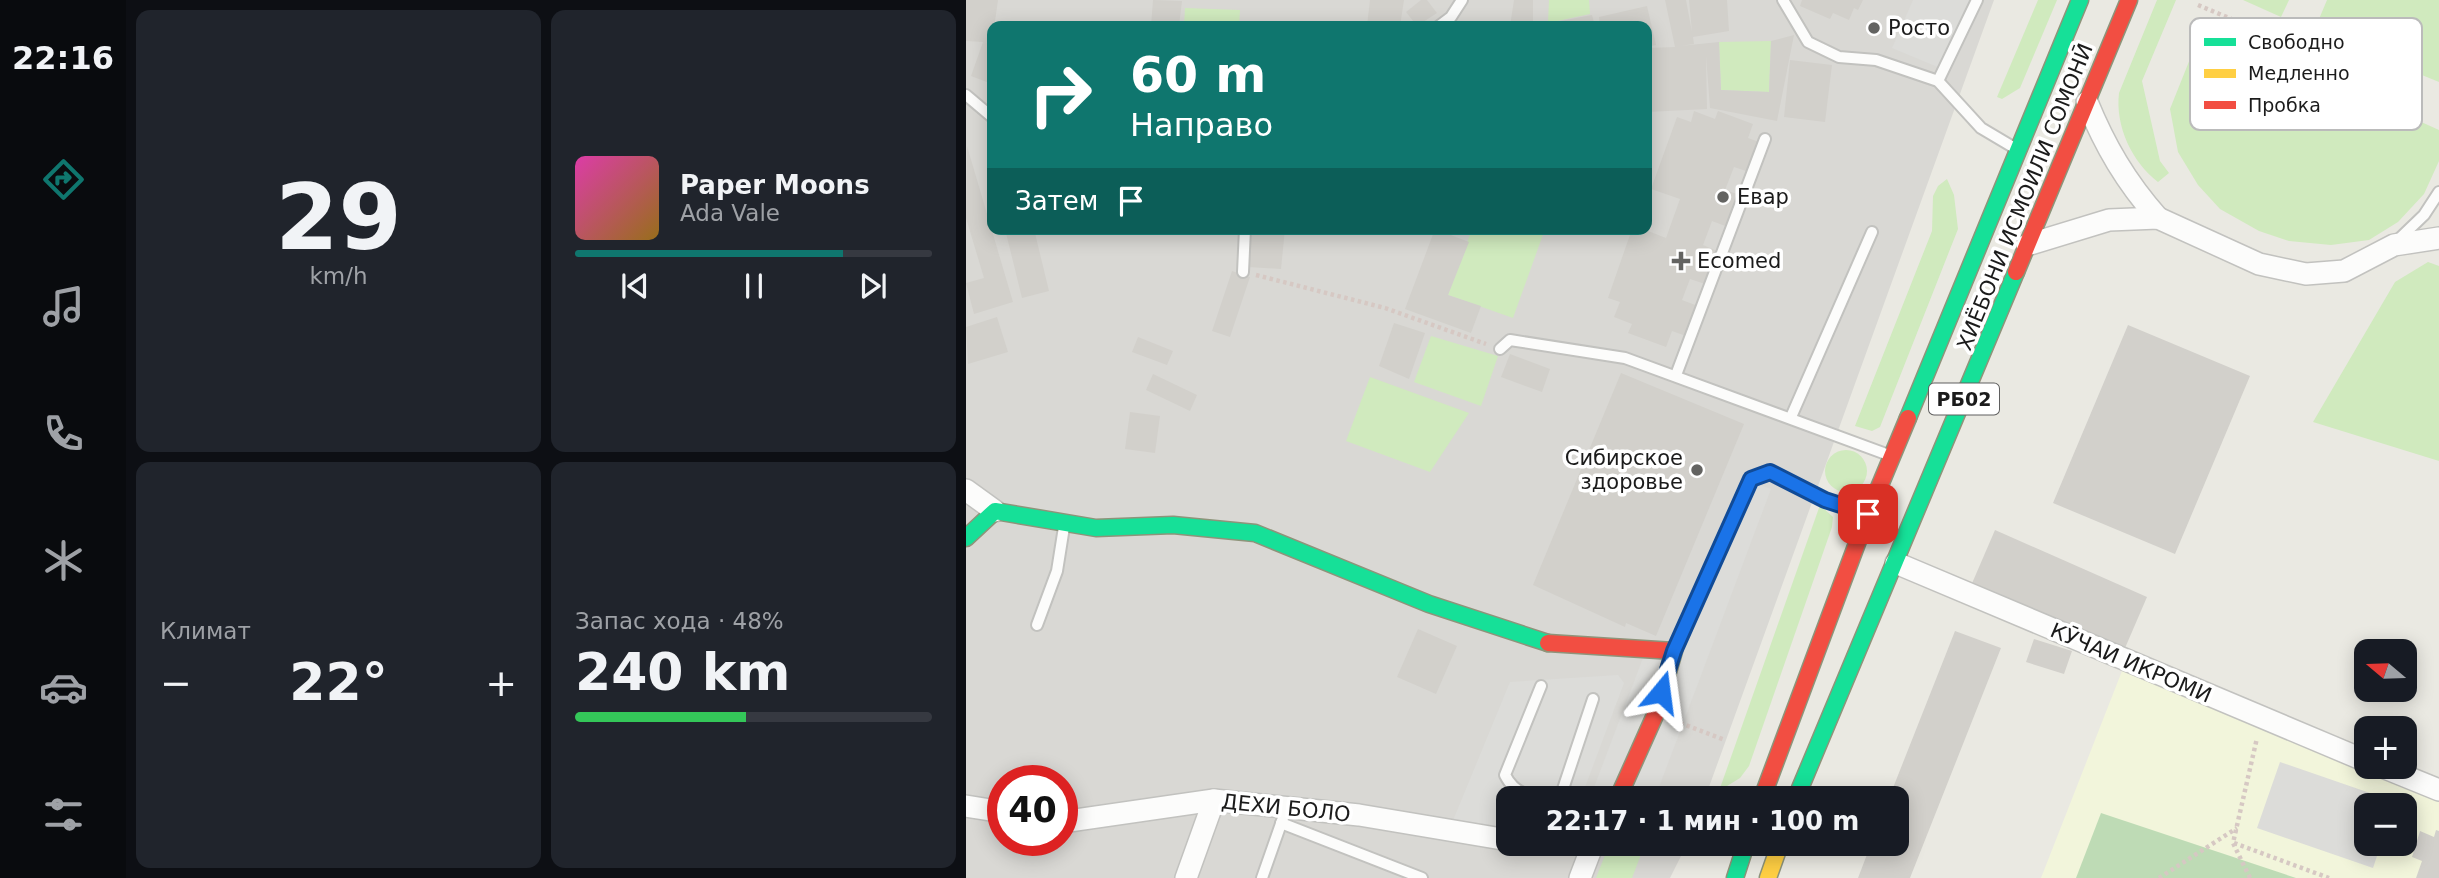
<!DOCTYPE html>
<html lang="ru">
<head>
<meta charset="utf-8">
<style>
	:root { --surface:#171b24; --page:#20242c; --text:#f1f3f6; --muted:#9ea1a6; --line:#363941; --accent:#0f766e }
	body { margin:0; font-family:"DejaVu Sans",sans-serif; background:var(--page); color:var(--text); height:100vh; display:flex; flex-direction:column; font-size:26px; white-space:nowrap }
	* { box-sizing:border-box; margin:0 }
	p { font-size:23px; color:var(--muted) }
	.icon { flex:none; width:38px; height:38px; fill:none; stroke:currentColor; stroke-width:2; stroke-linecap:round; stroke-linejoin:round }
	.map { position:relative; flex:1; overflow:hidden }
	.side { display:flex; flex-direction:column; gap:10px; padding:10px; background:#0d0f14; width:840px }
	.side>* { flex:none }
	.top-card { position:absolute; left:21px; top:21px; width:665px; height:214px; border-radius:14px; box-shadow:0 4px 18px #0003; background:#0f766e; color:#fff; overflow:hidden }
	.needle { width:46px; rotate:289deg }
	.tools { position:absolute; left:1388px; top:639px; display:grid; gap:14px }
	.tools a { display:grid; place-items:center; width:63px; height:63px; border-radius:14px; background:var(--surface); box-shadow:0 4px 18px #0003; font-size:35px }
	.speed { position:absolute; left:21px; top:765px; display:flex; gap:14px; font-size:35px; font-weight:700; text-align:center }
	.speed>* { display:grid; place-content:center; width:91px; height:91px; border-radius:50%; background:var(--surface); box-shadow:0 4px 18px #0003; line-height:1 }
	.speed .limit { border:10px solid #d22; background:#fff; color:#111 }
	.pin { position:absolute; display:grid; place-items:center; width:60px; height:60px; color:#fff; margin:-30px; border-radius:14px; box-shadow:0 4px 10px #0006 }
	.me { position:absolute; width:77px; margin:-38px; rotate:16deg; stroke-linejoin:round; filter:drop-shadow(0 0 5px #0008) }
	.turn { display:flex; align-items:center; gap:24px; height:147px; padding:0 28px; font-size:32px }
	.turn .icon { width:91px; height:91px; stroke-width:2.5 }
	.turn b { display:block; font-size:49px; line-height:60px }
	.then { display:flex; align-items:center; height:66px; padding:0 28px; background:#0003; gap:14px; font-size:26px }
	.big { font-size:52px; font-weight:600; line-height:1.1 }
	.side .card { flex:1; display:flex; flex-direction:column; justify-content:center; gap:10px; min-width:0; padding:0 24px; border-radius:14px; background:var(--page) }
	.side .dial { align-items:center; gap:0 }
	.dial b { font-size:91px; line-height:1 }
	.song { display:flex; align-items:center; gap:21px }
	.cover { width:84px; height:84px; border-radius:10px; background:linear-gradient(135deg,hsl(320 70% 55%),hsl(40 70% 35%)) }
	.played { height:7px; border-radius:4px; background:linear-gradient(90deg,var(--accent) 75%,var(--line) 75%) }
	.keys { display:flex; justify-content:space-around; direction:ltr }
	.heat { display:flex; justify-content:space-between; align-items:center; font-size:38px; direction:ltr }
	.charge { height:10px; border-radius:5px; background:linear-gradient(90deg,#34c759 48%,var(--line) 0) }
	.side .tiles { flex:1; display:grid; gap:10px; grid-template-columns:repeat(2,1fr) }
	.trip { position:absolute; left:530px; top:786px; width:413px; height:70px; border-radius:14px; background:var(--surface); box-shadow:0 4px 18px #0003; font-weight:600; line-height:70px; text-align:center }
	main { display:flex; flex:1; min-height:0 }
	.tabs { display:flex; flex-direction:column; width:126px; justify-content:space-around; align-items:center; background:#090b0e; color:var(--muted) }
	.tabs .icon { width:49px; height:49px }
	.tabs .active { color:var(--accent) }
	.tabs b { font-size:32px; color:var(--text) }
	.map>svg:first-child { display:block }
	.residential { fill:#d9d8d4; fill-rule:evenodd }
	.education { fill:#f2f5db; fill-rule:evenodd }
	.grass { fill:#d0eabe }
	.forest { fill:#bedbb5 }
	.parking { fill:#dcdcd9 }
	.building { fill:#d2d0cb }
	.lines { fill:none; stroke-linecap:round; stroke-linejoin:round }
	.lane-casing { stroke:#c2c2bf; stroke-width:14 }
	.street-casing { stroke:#c2c2bf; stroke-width:24 }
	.fast-casing { stroke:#8e947a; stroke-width:19 }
	.slow-casing { stroke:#8e947a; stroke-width:19 }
	.jam-casing { stroke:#8e947a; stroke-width:19 }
	.path { stroke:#d6c8c3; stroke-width:4.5; stroke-dasharray:3.5 3.5; stroke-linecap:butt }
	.lane { stroke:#fcfcfb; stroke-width:10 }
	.street { stroke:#fcfcfb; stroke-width:21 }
	.fast { stroke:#16e098; stroke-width:16 }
	.slow { stroke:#ffcf43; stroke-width:16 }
	.jam { stroke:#f24e42; stroke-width:16 }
	.route-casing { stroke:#114b97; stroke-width:18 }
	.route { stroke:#1a73e8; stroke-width:12 }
	.poi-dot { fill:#636361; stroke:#fff; stroke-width:2.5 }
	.labels { text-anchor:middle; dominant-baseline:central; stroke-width:7; stroke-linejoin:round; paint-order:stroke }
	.shield { fill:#fff; stroke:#5f5f5f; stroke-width:2 }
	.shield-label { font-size:19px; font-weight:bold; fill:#1b1b1b }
	.poi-label { font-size:21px; fill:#1b1b1b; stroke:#fff; text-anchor:start }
	.street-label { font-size:21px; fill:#1b1b1b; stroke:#fff }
	.key { fill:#fff; stroke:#bbb; stroke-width:2 }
	.key-label { font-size:19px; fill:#1b1b1b }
</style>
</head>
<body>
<main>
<nav class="tabs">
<b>22:16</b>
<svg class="icon active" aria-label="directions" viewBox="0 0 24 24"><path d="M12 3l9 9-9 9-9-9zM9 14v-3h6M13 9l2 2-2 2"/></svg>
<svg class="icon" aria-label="music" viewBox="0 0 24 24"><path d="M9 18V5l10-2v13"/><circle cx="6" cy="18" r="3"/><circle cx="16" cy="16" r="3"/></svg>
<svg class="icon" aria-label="phone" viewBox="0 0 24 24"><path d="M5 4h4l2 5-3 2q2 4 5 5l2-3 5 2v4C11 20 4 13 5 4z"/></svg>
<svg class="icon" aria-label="climate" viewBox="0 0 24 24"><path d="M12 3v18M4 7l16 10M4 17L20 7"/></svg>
<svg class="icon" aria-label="car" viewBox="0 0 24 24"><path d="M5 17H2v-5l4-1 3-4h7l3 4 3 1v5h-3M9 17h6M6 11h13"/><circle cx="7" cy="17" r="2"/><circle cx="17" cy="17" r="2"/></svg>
<svg class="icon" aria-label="filters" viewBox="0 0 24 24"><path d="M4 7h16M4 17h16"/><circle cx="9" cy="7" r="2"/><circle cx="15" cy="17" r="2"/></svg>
</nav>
<section class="side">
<div class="tiles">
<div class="card dial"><b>29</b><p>km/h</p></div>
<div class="card">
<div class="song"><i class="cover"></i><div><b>Paper Moons</b><p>Ada Vale</p></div></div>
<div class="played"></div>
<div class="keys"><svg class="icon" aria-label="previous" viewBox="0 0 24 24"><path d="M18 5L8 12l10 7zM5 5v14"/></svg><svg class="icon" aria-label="pause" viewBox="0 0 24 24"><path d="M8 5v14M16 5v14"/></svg><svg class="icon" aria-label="next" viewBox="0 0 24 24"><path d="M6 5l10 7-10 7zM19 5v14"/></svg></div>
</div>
<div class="card"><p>Климат</p>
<div class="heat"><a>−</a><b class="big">22°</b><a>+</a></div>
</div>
<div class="card"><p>Запас хода · 48%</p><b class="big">240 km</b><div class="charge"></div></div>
</div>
</section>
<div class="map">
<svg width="1473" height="878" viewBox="0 0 1473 878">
	<rect width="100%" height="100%" fill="#eae9e2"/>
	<path class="residential" d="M0 0H1028L739 798H542V844H721L704 878H0ZM26 26H681V229H26ZM37 780H96V840H37Z"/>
	<path class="education" d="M1156 671 1473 801V878H1075ZM1400 805H1438V844H1400Z"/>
	<g class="grass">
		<path d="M583 0H623L624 14 582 23Z"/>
		<path d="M1072 0H1091L1054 88 1036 99 1031 97Z"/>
		<path d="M1191 0H1210L1176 81 1194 161 1203 173 1192 182C1166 162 1149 126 1153 93Z"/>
		<path d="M1277 0H1323L1315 17Z"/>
		<path d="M1361 0H1473V82L1348 31Z"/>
		<path d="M219 8 274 10 273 26H218Z"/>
		<path d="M1238 24 1473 130V161L1458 194 1432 222 1403 240 1365 245 1323 241 1293 231 1254 209 1232 185 1212 152 1204 109Z"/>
		<path d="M805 41 803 92 755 90 753 42Z"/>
		<path d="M981 179 988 195 992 229 914 427 906 431 889 426 966 231 967 196 972 186Z"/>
		<path d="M506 229H579L547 318 482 295Z"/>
		<path d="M1462 262 1473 266V461L1347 422 1429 282Z"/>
		<path d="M465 336 532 356 515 406 448 382Z"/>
		<path d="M404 377 503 413 464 472 380 441Z"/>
		<circle cx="880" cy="471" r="21"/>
		<path d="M854 505 867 517 866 527 783 766 774 778 753 791Z"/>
		<path d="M662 844H679L666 878H630L641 850Z"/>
	</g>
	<path class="forest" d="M1135 813 1330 878H1110Z"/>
	<g class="parking">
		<path d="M947 0H1008L979 70 926 48Z"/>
		<path d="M780 480 805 489 689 798H624L683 642 715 654Z"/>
		<path d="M652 675 658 683 615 798H542V836L486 823 544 682Z"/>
		<path d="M1314 762 1430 802 1429 805H1400V844H1415L1407 868 1291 828Z"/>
	</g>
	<g class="building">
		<path d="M0 0H32L26 43 20 42 26 45V84L5 76 17 42 0 41Z"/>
		<path d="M187 0 216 1 213 26H185Z"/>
		<path d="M404 0H438L434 26H401Z"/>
		<path d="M455 0H461L471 13 451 26 440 12Z"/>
		<path d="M548 0H567V26H544Z"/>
		<path d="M699 0H720L726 32 723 0H761L763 31 727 37 728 44 714 46 753 42 755 90 803 92 805 41 828 35 811 121 744 108 740 56 741 109 681 112V48L709 47Z"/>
		<path d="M836 0H897L892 10 888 8 883 20 867 13 864 19 834 6Z"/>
		<path d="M681 6 690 45 681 47V26H634L633 17Z"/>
		<path d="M626 15 629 26H574L573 25Z"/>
		<path d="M824 60 866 65 859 122 818 117Z"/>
		<path d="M728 111 749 119 752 111 787 124 782 138 793 142 783 172 768 167 759 190 774 195 762 227 746 221 737 245 751 251 739 284 724 279 716 300 732 306 720 336 706 331 700 347 662 333 666 324 648 317 654 302 642 298 666 229H677L700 238 714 199 685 189 711 117 725 122Z"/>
		<path d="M1 146 47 302 8 314 0 283 18 278 0 218Z"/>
		<path d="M39 229H68L83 291 56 298Z"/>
		<path d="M285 229H319L315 269 282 267Z"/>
		<path d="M469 229 503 242 482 295 515 306 505 333 439 309Z"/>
		<path d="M266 271 284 277 264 337 246 331Z"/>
		<path d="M31 317 42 352 2 364 0 327Z"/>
		<path d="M428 323 459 333 443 379 413 366Z"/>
		<path d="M1162 325 1284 376 1209 554 1087 503Z"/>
		<path d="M172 337 207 351 201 365 166 352Z"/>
		<path d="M544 354 584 369 576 392 535 377Z"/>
		<path d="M655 373 778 424 690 636 660 623 659 627 567 585Z"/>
		<path d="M187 374 231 395 224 411 180 390Z"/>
		<path d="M164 412 194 416 189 453 159 449Z"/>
		<path d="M1029 530 1181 597 1156 655 1004 588Z"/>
		<path d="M452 629 491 646 470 694 431 677Z"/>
		<path d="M989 631 1035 648 944 878H892L905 844H931V798H923Z"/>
		<path d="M1068 639 1106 651 1098 674 1060 662Z"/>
		<path d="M1470 830 1473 831V878H1450L1456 861 1446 857 1454 831 1468 837Z"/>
	</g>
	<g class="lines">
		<defs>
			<g id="lane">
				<path d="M817 0 842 42 873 57 910 60 972 81 1015 128 1047 147"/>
				<path d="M473 26 485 17 496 0"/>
				<path d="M972 81 1011 0"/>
				<path d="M0 95 26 117"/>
				<path d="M1432 240 1458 215 1473 192"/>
				<path d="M277 272 279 229"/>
				<path d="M534 349 544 340 659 358 920 454"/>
				<path d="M710 375 799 139"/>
				<path d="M825 417 906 232"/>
				<path d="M71 625 91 571 98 527"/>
				<path d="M709 648 785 479 804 472 859 500 896 512"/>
				<path d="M575 686 539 775C559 815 605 786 642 798"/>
				<path d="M595 795 627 699"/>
				<path d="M315 823 456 878"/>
				<path d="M296 878 317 818"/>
			</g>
			<g id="street">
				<path d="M1121 102C1139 146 1160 182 1192 218"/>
				<path d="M1061 245 1143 220 1192 218 1293 264 1340 274 1378 271 1428 245 1473 238"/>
				<path d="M0 490 29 511"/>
				<path d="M930 563 1400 761"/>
				<path d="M1414 766 1473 790"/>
				<path d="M0 806 37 812"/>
				<path d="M96 822 248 800 393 815 542 840"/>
				<path d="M566 844H589"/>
				<path d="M220 878 248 800"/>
				<path d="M614 878 627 844"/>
			</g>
			<g id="fast">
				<path d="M942 418 1114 0"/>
				<path d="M0 538 29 511 130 528 207 525 289 533 463 604 582 643"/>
				<path d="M830 798 1050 272"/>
				<path d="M769 878 780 844"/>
			</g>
			<path id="slow" d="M802 878 814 844"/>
			<g id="jam">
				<path d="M1050 272 1163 0"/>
				<path d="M582 643 708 651 690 713 652 798"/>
				<path d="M796 798 902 514 942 418"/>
			</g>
		</defs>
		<use href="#lane" class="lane-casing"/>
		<use href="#street" class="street-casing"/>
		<use href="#fast" class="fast-casing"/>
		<use href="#slow" class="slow-casing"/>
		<use href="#jam" class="jam-casing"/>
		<g class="path">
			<path d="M1232 5 1325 44"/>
			<path d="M290 275 419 308 520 344"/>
			<path d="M714 723 759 740"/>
			<path d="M1268 843 1363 878"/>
			<path d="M1193 878 1271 828"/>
			<path d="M1284 878 1267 843 1291 738"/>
		</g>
		<use href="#lane" class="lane"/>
		<use href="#street" class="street"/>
		<use href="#fast" class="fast"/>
		<use href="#slow" class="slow"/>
		<use href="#jam" class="jam"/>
	</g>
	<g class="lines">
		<defs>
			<path id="route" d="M695 692 708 651 785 479 804 472 859 500 902 514"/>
		</defs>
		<use href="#route" class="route-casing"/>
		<use href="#route" class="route"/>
	</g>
	<g class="poi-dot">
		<circle cx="908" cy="28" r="7"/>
		<circle cx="757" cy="197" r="7"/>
		<path d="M711.5 250.5h7v7h7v7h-7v7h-7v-7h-7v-7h7z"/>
		<circle cx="731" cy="470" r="7"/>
	</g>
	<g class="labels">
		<rect class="shield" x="963" y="383.5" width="70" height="31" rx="5"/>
		<g class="shield-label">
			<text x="998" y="399">РБ02</text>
		</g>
		<g class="poi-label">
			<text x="922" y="28">Росто</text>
			<text x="771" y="197">Евар</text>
			<text x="731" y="261">Ecomed</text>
			<text x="717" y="458" text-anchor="end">Сибирское<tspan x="717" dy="24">здоровье</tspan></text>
		</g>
		<g class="street-label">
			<text transform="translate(1059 197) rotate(-68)">ХИЁБОНИ ИСМОИЛИ СОМОНӢ</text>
			<text transform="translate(1165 663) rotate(23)">КӮЧАИ ИКРОМИ</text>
			<text transform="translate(320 808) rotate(6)">ДЕХИ БОЛО</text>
		</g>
	</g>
	<rect x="1224" y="18" width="232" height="112" rx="10" class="key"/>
	<rect x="1238" y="38" width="32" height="8" fill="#16e098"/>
	<rect x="1238" y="69" width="32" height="9" fill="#ffcf43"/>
	<rect x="1238" y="101" width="32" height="8" fill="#f24e42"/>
	<g class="key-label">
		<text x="1282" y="49">Свободно</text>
		<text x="1282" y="80">Медленно</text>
		<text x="1282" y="112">Пробка</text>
	</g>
</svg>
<div class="tools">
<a><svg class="needle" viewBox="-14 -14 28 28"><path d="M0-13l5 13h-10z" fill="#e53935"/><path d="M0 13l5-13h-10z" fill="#9ea1a6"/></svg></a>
<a>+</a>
<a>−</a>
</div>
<div class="speed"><div class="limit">40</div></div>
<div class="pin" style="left:902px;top:514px;background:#d93025"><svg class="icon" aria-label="arrive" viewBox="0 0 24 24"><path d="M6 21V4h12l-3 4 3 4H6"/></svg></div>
<svg class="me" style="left:695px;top:692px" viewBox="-20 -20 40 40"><path d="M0-17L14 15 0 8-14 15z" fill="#1a73e8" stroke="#fff" stroke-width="4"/></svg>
<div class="trip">22:17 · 1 мин · 100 m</div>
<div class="top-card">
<div class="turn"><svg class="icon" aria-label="right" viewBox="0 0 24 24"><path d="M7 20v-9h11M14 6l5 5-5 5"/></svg><div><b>60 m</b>Направо</div></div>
<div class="then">Затем<svg class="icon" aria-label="arrive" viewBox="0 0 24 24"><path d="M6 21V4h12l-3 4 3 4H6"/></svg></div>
</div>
</div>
</main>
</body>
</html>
